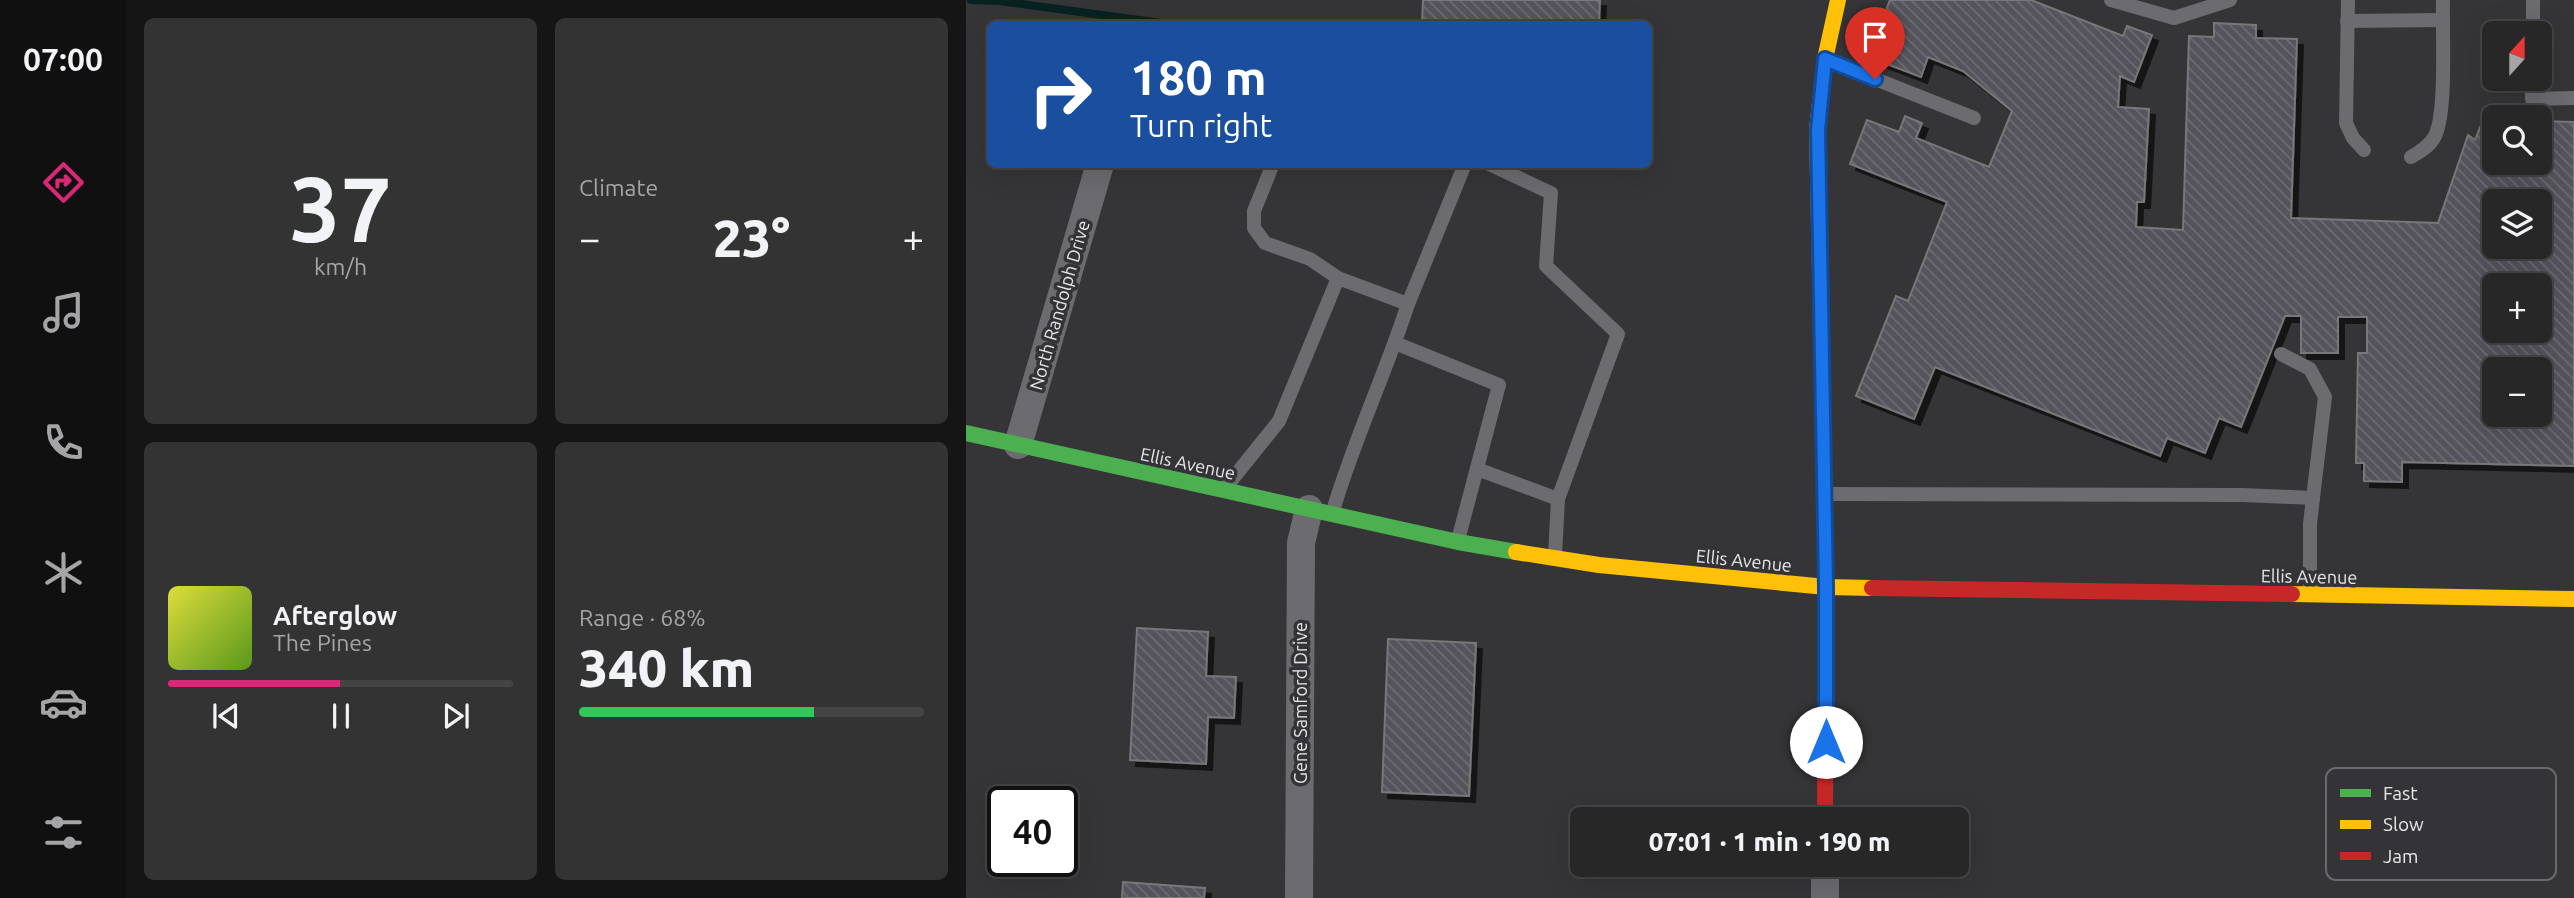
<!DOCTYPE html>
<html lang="en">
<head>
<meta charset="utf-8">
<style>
	:root { --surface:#282728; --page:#343334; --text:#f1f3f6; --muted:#a5a5a8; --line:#444445; --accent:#db2777 }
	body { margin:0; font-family:Ubuntu,sans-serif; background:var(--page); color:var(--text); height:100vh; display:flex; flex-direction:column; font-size:26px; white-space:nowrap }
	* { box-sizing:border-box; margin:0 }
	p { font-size:23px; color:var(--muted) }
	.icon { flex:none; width:38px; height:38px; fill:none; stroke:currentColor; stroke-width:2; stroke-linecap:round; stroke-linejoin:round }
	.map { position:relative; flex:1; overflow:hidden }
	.side { display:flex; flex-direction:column; gap:18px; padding:18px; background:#161516; width:840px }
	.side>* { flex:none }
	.guide { position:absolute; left:21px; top:21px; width:665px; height:147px; border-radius:10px; box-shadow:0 7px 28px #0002,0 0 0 2px var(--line); background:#1a4fa0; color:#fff; overflow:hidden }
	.needle { width:46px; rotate:21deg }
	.tools { position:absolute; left:1516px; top:21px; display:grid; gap:14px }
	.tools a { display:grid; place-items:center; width:70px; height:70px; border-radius:10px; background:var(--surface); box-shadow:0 7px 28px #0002,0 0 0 2px var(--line); font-size:35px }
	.speed { position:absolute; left:21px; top:786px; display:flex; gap:14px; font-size:35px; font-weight:700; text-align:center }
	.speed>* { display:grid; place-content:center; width:91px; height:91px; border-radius:50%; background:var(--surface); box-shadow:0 7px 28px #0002,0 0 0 2px var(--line); line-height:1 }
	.speed .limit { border:4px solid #111; border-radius:10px; background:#fff; color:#111 }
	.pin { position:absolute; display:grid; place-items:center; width:60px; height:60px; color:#fff; margin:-72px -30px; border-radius:50% 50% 50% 0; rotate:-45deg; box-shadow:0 0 7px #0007 }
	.pin .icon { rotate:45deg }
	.me { position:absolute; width:77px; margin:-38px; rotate:0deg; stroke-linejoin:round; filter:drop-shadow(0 0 5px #0008) }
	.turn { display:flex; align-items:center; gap:24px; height:147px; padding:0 28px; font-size:32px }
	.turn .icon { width:91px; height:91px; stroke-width:2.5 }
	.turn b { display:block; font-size:49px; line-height:60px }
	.big { font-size:52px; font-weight:800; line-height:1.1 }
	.side .widget { flex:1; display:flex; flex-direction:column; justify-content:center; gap:10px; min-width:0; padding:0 24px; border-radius:10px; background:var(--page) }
	.side .dial { align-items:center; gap:0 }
	.dial b { font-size:91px; line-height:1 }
	.song { display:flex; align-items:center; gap:21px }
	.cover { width:84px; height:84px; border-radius:10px; background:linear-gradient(135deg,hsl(60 70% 55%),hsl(90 70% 35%)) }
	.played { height:7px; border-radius:4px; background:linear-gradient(90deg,var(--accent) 50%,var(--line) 50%) }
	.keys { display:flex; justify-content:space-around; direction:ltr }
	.heat { display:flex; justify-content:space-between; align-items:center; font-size:38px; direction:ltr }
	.charge { height:10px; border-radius:5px; background:linear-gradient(90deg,#34c759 68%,var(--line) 0) }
	.side .tiles { flex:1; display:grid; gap:18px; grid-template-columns:repeat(2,1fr) }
	.trip { position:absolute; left:604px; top:807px; width:399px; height:70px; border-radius:10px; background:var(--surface); box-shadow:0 7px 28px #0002,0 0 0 2px var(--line); font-weight:800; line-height:70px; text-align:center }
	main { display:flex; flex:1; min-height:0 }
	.dock { display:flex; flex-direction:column; width:126px; justify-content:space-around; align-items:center; background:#101010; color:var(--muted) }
	.dock .icon { width:49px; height:49px }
	.dock .selected { color:var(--accent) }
	.dock b { font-size:32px; color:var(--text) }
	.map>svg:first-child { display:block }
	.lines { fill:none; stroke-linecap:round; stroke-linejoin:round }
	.stream { stroke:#082121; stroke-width:8 }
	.building { fill:url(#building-back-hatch); stroke:#787779; stroke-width:2; fill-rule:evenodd; filter:url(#shadow) }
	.lane { stroke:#6b6b70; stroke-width:14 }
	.street { stroke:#6b6b70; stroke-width:28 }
	.fast { stroke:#4caf50; stroke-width:16 }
	.slow { stroke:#ffc107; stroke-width:16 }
	.jam { stroke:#c62828; stroke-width:16 }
	.route-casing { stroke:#114b97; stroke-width:18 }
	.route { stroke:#1a73e8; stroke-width:12 }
	.labels { text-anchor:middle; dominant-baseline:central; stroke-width:7; stroke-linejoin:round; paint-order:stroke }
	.street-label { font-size:18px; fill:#e7e7e9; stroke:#343337 }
	.key { fill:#343337; stroke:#6a696c; stroke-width:2 }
	.key-label { font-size:19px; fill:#e7e7e9 }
</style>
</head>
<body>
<main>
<nav class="dock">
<b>07:00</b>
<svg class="icon selected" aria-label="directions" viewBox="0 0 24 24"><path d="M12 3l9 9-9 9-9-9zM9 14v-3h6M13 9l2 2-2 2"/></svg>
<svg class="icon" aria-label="music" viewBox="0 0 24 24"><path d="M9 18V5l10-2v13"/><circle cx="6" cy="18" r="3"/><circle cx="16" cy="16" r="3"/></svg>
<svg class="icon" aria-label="phone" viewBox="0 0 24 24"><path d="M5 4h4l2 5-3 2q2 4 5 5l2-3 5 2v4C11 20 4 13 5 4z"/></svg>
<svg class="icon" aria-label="climate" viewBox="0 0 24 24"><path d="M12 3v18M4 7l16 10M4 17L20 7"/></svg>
<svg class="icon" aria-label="car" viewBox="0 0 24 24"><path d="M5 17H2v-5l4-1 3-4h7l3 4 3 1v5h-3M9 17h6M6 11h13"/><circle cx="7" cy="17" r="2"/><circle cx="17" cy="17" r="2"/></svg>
<svg class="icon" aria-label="filters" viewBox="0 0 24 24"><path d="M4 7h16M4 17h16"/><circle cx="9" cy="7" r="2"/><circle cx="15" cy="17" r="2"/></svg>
</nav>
<section class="side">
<div class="tiles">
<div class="widget dial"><b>37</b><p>km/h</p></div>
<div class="widget"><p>Climate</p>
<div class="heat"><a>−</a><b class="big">23°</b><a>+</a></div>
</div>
<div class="widget">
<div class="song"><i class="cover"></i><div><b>Afterglow</b><p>The Pines</p></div></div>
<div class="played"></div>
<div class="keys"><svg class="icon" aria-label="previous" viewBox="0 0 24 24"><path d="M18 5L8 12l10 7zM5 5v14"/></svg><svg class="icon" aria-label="pause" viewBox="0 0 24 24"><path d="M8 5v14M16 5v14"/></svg><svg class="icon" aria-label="next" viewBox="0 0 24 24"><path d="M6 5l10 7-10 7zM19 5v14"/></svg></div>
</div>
<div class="widget"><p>Range · 68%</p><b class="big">340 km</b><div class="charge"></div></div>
</div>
</section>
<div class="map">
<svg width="1608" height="898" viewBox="0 0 1608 898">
	<defs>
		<pattern id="building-back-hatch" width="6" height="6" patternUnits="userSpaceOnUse" patternTransform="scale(1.75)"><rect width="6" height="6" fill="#54535b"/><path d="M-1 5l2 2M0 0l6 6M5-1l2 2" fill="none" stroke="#6d6c73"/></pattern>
		<filter id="shadow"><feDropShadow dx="6" dy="6" stdDeviation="0" flood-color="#0009"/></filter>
	</defs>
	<rect width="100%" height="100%" fill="#353436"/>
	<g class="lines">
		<path class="stream" d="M5 0 34 1 202 24"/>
	</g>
	<g class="building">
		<path d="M457 0H634L633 24H456Z"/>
		<path d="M924 0H1065L1157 36 1161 26 1186 35 1168 82 1154 76 1152 107 1183 109 1178 202H1171L1170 227 1217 230 1223 36 1248 37V23L1290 25V38L1331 39 1325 218 1472 223 1502 135 1509 140 1517 120H1528V163H1573V121L1608 122V466L1436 462V482L1398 481V463H1390L1392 353H1401V317H1372V353H1335V316H1319L1275 427 1253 418 1239 453 1201 438 1194 456 969 367 948 419 890 396 930 296 942 301 981 202 884 164 901 120 933 132 939 116 956 123 950 138 1023 167 1046 111 997 71 962 57 955 77 902 57ZM1528 201H1573V247H1528ZM1528 285H1573V331H1528ZM1528 369H1573V415H1528Z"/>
		<path d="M171 628 242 632 240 676 270 677 268 718 242 717 240 764 164 760Z"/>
		<path d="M422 639 510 643 503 796 416 792Z"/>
		<path d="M157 882 239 888 238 898H156Z"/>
	</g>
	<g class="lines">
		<g class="lane">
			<path d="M1145 0 1208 18 1264 0"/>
			<path d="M1382 0 1380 123 1387 138 1398 150"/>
			<path d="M1381 21 1477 20"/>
			<path d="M1567 33V0"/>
			<path d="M861 60 1008 118"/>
			<path d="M1566 79V99L1608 98"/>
			<path d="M1445 157C1454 152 1464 146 1469 136 1481 111 1476 31 1477 0"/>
			<path d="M307 164 288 211V228L299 243 344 259 372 278"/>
			<path d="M523 164 585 193 580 266 652 334 592 499"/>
			<path d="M442 304 499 164"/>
			<path d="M429 343 533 385 492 540"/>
			<path d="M1315 354 1344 369 1359 397 1347 498"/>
			<path d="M511 469 592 499 589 555"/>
			<path d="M260 487 313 421 372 278 442 304C419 375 387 442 366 514"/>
			<path d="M860 494 1276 495 1347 498 1344 524V593"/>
		</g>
		<g class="street">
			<path d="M52 445 134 164"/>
			<path d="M333 898 335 543 343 509"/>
			<path d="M859 898V864"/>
		</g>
		<path class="fast" d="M0 433 492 542 550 552"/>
		<g class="slow">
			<path d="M857 415 851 130 859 59 872 0"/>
			<path d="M550 552 633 565 860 587 906 588"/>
			<path d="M1326 594 1608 599"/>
		</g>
		<g class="jam">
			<path d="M857 415 860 587 859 819"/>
			<path d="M906 588 1326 594"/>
		</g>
	</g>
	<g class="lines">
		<defs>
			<path id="route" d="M860 742V587L852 130 859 59 909 79"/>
		</defs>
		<use href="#route" class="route-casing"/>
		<use href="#route" class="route"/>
	</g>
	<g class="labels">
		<g class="street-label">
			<text transform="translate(93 305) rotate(-74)">North Randolph Drive</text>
			<text transform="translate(222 463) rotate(12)">Ellis Avenue</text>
			<text transform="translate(778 560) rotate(6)">Ellis Avenue</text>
			<text transform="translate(1343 576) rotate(1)">Ellis Avenue</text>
			<text transform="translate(334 703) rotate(-90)">Gene Samford Drive</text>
		</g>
	</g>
	<rect x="1360" y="768" width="230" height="112" rx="10" class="key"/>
	<rect x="1374" y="789" width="31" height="8" fill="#4caf50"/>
	<rect x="1374" y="820" width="31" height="9" fill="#ffc107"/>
	<rect x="1374" y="852" width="31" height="8" fill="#c62828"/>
	<g class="key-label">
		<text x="1417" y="800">Fast</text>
		<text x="1417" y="831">Slow</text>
		<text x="1417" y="863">Jam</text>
	</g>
</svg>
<div class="tools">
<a><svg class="needle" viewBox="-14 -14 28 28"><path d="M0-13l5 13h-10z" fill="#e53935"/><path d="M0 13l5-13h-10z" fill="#a5a5a8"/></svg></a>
<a><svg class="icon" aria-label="search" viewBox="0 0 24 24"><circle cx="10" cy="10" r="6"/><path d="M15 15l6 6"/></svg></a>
<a><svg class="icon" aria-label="layers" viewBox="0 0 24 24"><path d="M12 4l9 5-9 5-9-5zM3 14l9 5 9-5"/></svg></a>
<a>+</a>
<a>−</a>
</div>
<div class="speed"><div class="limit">40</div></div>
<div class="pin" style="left:909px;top:79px;background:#d93025"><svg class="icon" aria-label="arrive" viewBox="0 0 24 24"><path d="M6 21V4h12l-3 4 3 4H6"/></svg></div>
<svg class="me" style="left:860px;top:742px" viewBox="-20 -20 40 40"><circle r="19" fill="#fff"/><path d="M0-13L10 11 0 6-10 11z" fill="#1a73e8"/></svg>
<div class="trip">07:01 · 1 min · 190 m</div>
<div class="guide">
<div class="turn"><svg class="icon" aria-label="right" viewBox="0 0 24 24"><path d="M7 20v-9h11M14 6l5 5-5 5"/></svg><div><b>180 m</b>Turn right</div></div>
</div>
</div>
</main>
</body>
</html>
